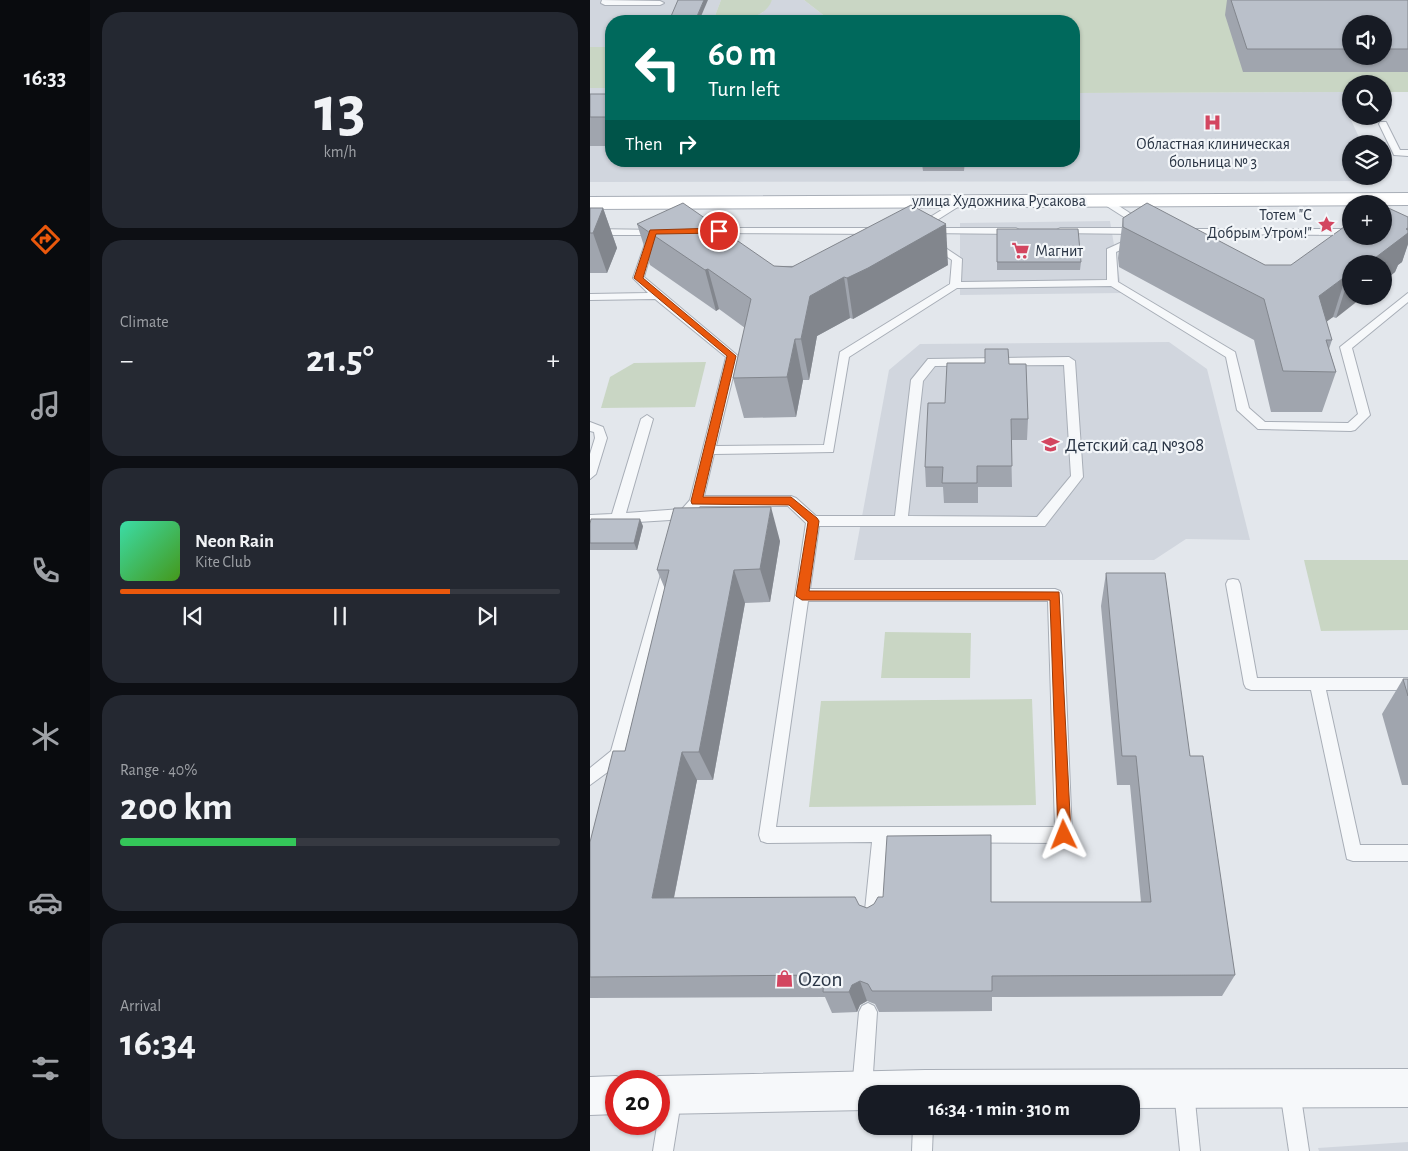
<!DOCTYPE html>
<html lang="en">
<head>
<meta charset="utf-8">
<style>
	:root { --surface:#171b24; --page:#242831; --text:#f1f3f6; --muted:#9ea1a6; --line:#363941; --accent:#ea580c }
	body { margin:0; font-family:"Alegreya Sans",sans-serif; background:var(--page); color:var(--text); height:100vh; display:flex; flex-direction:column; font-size:19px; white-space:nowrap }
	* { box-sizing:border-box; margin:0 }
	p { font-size:16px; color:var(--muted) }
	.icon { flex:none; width:28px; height:28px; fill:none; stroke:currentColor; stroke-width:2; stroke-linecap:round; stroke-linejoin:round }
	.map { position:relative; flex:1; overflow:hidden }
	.details { display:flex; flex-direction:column; gap:12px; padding:12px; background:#0d0f14; width:500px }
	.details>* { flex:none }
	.hud { position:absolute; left:15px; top:15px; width:475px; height:152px; border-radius:20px; box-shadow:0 1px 4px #0004; background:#00695c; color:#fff; overflow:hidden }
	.fabs { position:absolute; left:752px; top:15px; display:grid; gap:10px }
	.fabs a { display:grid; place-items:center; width:50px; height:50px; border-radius:50%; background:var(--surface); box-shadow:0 1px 4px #0004; font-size:25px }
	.speed { position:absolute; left:15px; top:1070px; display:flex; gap:10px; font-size:25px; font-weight:700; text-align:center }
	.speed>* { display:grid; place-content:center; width:65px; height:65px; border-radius:50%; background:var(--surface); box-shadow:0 1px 4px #0004; line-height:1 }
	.speed .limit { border:8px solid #d22; background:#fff; color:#111 }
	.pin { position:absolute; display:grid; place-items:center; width:42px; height:42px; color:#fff; margin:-21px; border:2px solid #fff; border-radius:50%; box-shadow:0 1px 5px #0007 }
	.me { position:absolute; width:55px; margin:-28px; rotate:358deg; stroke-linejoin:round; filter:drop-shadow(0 0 4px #0008) }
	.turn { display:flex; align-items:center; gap:18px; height:105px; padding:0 20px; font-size:22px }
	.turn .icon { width:65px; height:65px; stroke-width:2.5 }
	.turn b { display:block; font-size:35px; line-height:42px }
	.then { display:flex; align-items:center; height:48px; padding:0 20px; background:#0003; gap:10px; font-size:19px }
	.big { font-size:38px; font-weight:700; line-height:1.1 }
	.details .tile { flex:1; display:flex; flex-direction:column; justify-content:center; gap:8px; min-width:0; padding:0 18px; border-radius:20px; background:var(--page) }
	.details .dial { align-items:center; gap:0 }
	.dial b { font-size:65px; line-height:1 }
	.song { display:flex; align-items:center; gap:15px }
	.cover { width:60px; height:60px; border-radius:8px; background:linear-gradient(135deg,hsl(160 70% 55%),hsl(100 70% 35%)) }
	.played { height:5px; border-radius:2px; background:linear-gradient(90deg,var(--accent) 75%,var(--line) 75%) }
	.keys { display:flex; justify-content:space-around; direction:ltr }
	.heat { display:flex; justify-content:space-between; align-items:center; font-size:28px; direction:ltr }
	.charge { height:8px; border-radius:4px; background:linear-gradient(90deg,#34c759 40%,var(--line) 0) }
	.trip { position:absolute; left:268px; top:1085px; width:282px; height:50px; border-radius:20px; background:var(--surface); box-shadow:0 1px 4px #0004; font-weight:700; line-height:50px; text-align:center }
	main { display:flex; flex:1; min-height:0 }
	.menu { display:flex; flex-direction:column; width:90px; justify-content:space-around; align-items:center; background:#090b0e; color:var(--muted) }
	.menu .icon { width:35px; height:35px }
	.menu .on { color:var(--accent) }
	.menu b { font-size:22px; color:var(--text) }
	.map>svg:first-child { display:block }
	.built { fill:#d1d6de }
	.green { fill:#c9d6c4; fill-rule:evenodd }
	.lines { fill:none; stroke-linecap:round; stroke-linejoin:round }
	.lane-casing { stroke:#a8aeb7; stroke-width:2 }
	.street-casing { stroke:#a8aeb7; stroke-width:2 }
	.secondary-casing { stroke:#a8aeb7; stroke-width:2 }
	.lane { fill:#f6f8fa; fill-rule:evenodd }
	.street { fill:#f6f8fa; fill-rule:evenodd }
	.secondary { fill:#fff; fill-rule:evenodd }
	.wall { fill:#a0a5ae; fill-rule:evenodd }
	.shaded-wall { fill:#82868d }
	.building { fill:#bac0ca; stroke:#82868d }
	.route { fill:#ea580c; stroke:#983908 }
	.labels { text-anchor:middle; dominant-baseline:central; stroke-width:4.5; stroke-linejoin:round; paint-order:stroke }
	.far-poi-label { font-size:16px; fill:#2a3545; stroke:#f3f6f9 }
	.far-street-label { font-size:16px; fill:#2a3545; stroke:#f3f6f9 }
	.poi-label { font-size:19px; fill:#2a3545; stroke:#f3f6f9; text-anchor:start }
	.near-poi-label { font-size:22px; fill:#2a3545; stroke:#f3f6f9; text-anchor:start }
</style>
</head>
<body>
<main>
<nav class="menu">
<b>16:33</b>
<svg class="icon on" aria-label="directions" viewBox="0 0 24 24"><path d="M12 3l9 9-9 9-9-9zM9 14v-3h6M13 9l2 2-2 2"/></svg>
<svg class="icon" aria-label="music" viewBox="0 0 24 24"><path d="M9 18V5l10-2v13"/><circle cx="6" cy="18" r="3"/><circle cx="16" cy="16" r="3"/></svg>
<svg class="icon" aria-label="phone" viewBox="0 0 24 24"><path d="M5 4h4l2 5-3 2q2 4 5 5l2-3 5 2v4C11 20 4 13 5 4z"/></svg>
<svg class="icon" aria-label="climate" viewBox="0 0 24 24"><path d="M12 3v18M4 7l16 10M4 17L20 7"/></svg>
<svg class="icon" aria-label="car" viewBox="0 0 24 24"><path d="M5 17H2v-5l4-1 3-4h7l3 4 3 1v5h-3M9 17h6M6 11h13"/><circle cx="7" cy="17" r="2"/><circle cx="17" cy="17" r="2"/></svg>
<svg class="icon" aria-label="filters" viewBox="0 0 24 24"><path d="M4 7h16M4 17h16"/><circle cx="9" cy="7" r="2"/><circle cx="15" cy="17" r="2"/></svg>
</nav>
<section class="details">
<div class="tile dial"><b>13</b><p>km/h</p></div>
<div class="tile"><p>Climate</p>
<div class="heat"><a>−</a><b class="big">21.5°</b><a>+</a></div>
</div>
<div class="tile">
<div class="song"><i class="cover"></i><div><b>Neon Rain</b><p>Kite Club</p></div></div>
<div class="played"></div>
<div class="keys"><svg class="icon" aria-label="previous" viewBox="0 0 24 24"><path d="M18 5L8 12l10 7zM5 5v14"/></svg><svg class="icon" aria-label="pause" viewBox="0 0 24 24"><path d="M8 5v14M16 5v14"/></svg><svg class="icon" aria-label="next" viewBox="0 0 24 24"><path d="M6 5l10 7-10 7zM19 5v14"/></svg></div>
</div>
<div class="tile"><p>Range · 40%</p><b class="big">200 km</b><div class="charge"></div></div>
<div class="tile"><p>Arrival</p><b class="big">16:34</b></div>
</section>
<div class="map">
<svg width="818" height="1151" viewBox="0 0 818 1151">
	<rect width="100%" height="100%" fill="#e3e7ec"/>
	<g class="built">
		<path d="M0 0H131L123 21H21V47H0Z"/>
		<path d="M182 0H214L241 21H149L172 13Z"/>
		<path d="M0 88H21V161H484V93L761 92V100H752L772 144H761V176H787L789 181 0 182Z"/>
		<path d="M520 221 532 293 370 295V223Z"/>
		<path d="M579 342 617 369 660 540 596 539 564 560H264L299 370 330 344Z"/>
		<path d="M818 1142V1151H729L728 1148Z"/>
	</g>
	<g class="green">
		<path d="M131 0H182C174 22 143 21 123 21Z"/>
		<path d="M214 0H818V92H794V84H761V92L484 93V21H241ZM761 24H794V56H761Z"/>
		<rect x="0" y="47" width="21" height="41"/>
		<path d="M116 362 105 407 11 408 20 377 44 363Z"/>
		<path d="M714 560H818V630L731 631Z"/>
		<path d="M295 632 381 633 380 678H291Z"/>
		<path d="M442 699 446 805 219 807 231 701Z"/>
	</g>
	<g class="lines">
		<defs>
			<g id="lane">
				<path d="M12 0 70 1 74 3 70 5H15L11 3Z"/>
				<path d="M790 122H796L810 150H818V156L804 155 789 124Z"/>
				<path d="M371 198 374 199V203L333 229 324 227Z"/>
				<path d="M515 198 518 199 557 224 548 226 512 203V199Z"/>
				<path d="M115 228H288L293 231 288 234 111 233 110 231Z"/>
				<path d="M340 228H426L431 231 426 234 336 233 335 231Z"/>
				<path d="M470 228H548L553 231 548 234 466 233 465 231Z"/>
				<path d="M0 229 72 230V234L66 235 54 277 148 356 126 446 234 445 250 352 360 284 362 260 338 244V240L342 239 372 259 371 282 517 280V249L541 238H549V242L526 252 528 282 645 352 659 408 675 422 758 423 768 414 750 347 818 293V302L762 348 780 415 765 430 761 431 668 429 647 410 636 357 521 286 367 288 259 357 243 452 124 454 114 496H201L206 498 226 516H305L321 380 338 359 479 357 485 361 493 477 455 526H229L220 589H465L470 591 472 595 482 835 480 841 474 843 299 842 292 920 289 926 283 929 277 926 274 920 282 842 177 843 171 841 169 835 216 523 198 506H110L101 517 96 519 0 525V515L22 514 51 419 57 415 63 419 36 513 92 509 100 500 136 357 65 299 0 300V294L58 293 43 278 58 235H0ZM474 365 481 476 447 517 318 516 333 381 345 366ZM218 601H458L465 827H186Z"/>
				<path d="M595 229H761V235L591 234V230Z"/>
				<path d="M0 422 13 427 17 438 6 474 0 479V454L5 438 4 432 0 431Z"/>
				<path d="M79 566 84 567 86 571 36 755 34 760 0 785V768L21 751 72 571 74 567Z"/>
				<path d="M643 579 648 580 650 584 667 678H818V690H736L770 845H818V861H763L757 859 721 690H661L656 688 654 684 636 584 638 580Z"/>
				<path d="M278 1003 284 1006 287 1012 282 1089 280 1094H276V1097L272 1099 265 1096 262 1089 269 1012 272 1006Z"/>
				<path d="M594 1081 601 1084 604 1091 610 1151H590L584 1091 587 1084Z"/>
				<path d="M700 1081 707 1084 710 1091 719 1151H699L690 1091 693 1084Z"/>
				<path d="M82 1085 89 1088 92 1095 83 1151H63L72 1095 75 1088Z"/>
				<path d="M323 1126H343L342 1151H322Z"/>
			</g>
			<g id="street">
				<path d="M818 1069V1107L541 1108V1094H276V1110L69 1114V1081H56L69 1076 335 1070Z"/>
				<path d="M26 1076 39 1081H26V1114L0 1115V1077Z"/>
			</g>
			<path id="secondary" d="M818 193V205L0 209V197Z"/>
		</defs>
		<use href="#lane" class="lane-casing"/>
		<use href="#street" class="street-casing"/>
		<use href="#secondary" class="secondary-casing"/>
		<use href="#lane" class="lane"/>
		<use href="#street" class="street"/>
		<use href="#secondary" class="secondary"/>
	</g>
	<g class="wall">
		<path d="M637 0H818V72H653L635 15ZM761 24H794V56H761Z"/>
		<rect x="0" y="94" width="21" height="52"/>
		<path d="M265 161H375L374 171H333L332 164 265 165Z"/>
		<path d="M0 208H13L27 248 17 273H0Z"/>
		<path d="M818 217V244L812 262 808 265 805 272 794 281V264L761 296 746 318 743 317 736 321 742 340 739 349 746 372 732 412H681L664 340 529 267 528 258 533 218 675 265H701Z"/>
		<path d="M47 224 184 266 358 265 283 308 263 319 260 318 227 336 219 380H213L206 417 154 418 143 378 155 328 129 309 126 311 60 265Z"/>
		<path d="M407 229 491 262 490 270H407Z"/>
		<path d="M395 363 419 364 438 419 437 440H421L422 487H388V503H354L353 487H336L335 467 355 403Z"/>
		<path d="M0 524 53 526 47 550H0Z"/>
		<path d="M190 541 180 602 155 603 123 780H107L84 898 269 905 277 908 402 902H551L540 785H527L511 606 516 573 600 756 645 975 632 996 402 997V1011L289 1012 285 1004 277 1001 270 1005 267 1012 242 1013 235 997 0 998V842L35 751 75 589 67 570Z"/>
		<path d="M813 679H818V785H812L792 714Z"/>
	</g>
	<g class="shaded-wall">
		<path d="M114 0H118L109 21H105Z"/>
		<path d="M13 208 27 248 17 273 3 233Z"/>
		<path d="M356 224 358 265 263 319 257 278Z"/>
		<path d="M818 228V244L812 262 808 265 805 272 794 281V264H777Z"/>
		<path d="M118 269 129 309 126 311 115 270Z"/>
		<path d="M756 276 743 317 716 337 729 296Z"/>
		<path d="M761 276V296H774L746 318 759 277Z"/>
		<path d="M254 277 260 318 227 336 219 380 211 339 220 296Z"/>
		<path d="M205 339 213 380 206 417 197 377Z"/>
		<path d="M181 507 190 541 180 602 170 569Z"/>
		<path d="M50 519 53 526 47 550 44 543Z"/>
		<path d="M144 570 155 603 123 780 109 752Z"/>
		<path d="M92 752 107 780 79 922 62 898Z"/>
		<path d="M270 981 277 1001 270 1005 267 1012 259 992 262 985Z"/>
	</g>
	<g class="building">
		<path d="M88 0H114L105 21H79Z"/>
		<path d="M641 0H818V49H794V24H761V49H657Z"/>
		<rect x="0" y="94" width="21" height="23"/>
		<path d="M93 203 184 266 202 267 321 205 356 224 278 268 257 278 254 277 220 296 211 339H205L197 377 143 378 161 299 118 269 115 270 47 224Z"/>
		<path d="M557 203 675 265H701L761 222V236H794V206L818 217V228L816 229 818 230V233L777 264H761V276L759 277 756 276 729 296 742 340H736L746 372 693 371 674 299 533 227V218Z"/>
		<path d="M0 208H13L3 233H0Z"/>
		<path d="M407 229H488L491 262H407Z"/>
		<path d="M395 349H418L419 364H436L438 419H421L422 466H387V483H352L353 467H335L338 403H355L357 363H395Z"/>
		<path d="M181 507 170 569 144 570 109 752H92L62 898 265 897 269 905 277 908 284 904 288 897H293L297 836 401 835V902H561L546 756H532L516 573H575L600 756H613L645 975 402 976V991H282L278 984 270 981 262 985 259 992H233L234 975 0 977V842L23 751H35L79 570H67L84 508Z"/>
		<path d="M1 519H50L44 543H0V524Z"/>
		<path d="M813 679H818V696Z"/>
	</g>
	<path class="route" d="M129 228 134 231 132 233 66 234 53 278 146 356 113 497H201L227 518 229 521 219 591 469 592 481 835 479 839 474 841 470 839 468 835 460 600H212L206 596 218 522 199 505 102 504 101 501 137 356 44 278 60 230Z"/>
	<defs>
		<symbol id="hospital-bare" viewBox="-9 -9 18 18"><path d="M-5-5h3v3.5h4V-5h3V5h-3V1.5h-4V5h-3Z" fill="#d34660" stroke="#f3f6f9" stroke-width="2.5" paint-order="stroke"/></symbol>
		<symbol id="sight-bare" viewBox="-9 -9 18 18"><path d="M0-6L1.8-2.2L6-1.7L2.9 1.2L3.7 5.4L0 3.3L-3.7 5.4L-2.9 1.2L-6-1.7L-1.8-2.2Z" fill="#d34660" stroke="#f3f6f9" stroke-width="2.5" paint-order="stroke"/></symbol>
		<symbol id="supermarket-bare" viewBox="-9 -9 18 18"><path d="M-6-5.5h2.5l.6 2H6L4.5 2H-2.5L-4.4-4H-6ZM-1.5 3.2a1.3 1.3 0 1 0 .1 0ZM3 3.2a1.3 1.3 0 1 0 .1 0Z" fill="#d34660" stroke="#f3f6f9" stroke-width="2.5" paint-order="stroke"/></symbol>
		<symbol id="school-bare" viewBox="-9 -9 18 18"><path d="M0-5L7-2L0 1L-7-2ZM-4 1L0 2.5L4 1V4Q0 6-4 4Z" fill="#d34660" stroke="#f3f6f9" stroke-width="2.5" paint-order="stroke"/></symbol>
		<symbol id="shop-bare" viewBox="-9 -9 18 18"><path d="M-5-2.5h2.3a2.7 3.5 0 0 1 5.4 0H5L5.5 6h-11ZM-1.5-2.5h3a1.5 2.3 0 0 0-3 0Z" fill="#d34660" stroke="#f3f6f9" stroke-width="2.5" paint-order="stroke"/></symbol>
	</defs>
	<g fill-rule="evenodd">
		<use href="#hospital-bare" x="610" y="110" width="25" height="25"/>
		<use href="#sight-bare" x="724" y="212" width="25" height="25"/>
		<use href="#supermarket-bare" x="418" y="238" width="25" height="25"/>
		<use href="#school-bare" x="448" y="432" width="25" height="25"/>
		<use href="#shop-bare" x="182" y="966" width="25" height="25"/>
	</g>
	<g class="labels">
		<g class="far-poi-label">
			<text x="623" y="144">Областная клиническая<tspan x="623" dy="18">больница № 3</tspan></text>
			<text x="722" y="215" text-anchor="end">Тотем "С<tspan x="722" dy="18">Добрым Утром!"</tspan></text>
			<text x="445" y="251" text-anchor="start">Магнит</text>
		</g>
		<g class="far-street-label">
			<text x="409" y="201">улица Художника Русакова</text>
		</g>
		<g class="poi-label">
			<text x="475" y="445">Детский сад №308</text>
		</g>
		<g class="near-poi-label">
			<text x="208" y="979">Ozon</text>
		</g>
	</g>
</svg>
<div class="fabs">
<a><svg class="icon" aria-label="sound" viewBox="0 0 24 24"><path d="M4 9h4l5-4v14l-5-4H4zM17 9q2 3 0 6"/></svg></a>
<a><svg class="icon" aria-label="search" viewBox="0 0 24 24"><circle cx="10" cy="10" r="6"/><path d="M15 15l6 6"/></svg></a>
<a><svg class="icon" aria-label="layers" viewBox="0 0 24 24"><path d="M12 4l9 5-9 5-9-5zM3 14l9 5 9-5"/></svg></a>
<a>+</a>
<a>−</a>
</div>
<div class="speed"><div class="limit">20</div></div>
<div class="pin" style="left:129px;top:231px;background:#d93025"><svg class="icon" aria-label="arrive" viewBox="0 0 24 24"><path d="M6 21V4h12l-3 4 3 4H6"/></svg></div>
<svg class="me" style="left:474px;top:835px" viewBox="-20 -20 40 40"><path d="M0-17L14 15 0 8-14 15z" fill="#ea580c" stroke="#fff" stroke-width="4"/></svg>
<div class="trip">16:34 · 1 min · 310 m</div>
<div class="hud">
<div class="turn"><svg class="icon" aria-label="left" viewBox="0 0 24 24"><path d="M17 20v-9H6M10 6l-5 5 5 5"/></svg><div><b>60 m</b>Turn left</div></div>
<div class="then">Then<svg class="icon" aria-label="right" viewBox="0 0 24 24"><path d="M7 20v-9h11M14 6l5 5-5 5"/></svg></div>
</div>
</div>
</main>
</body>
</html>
